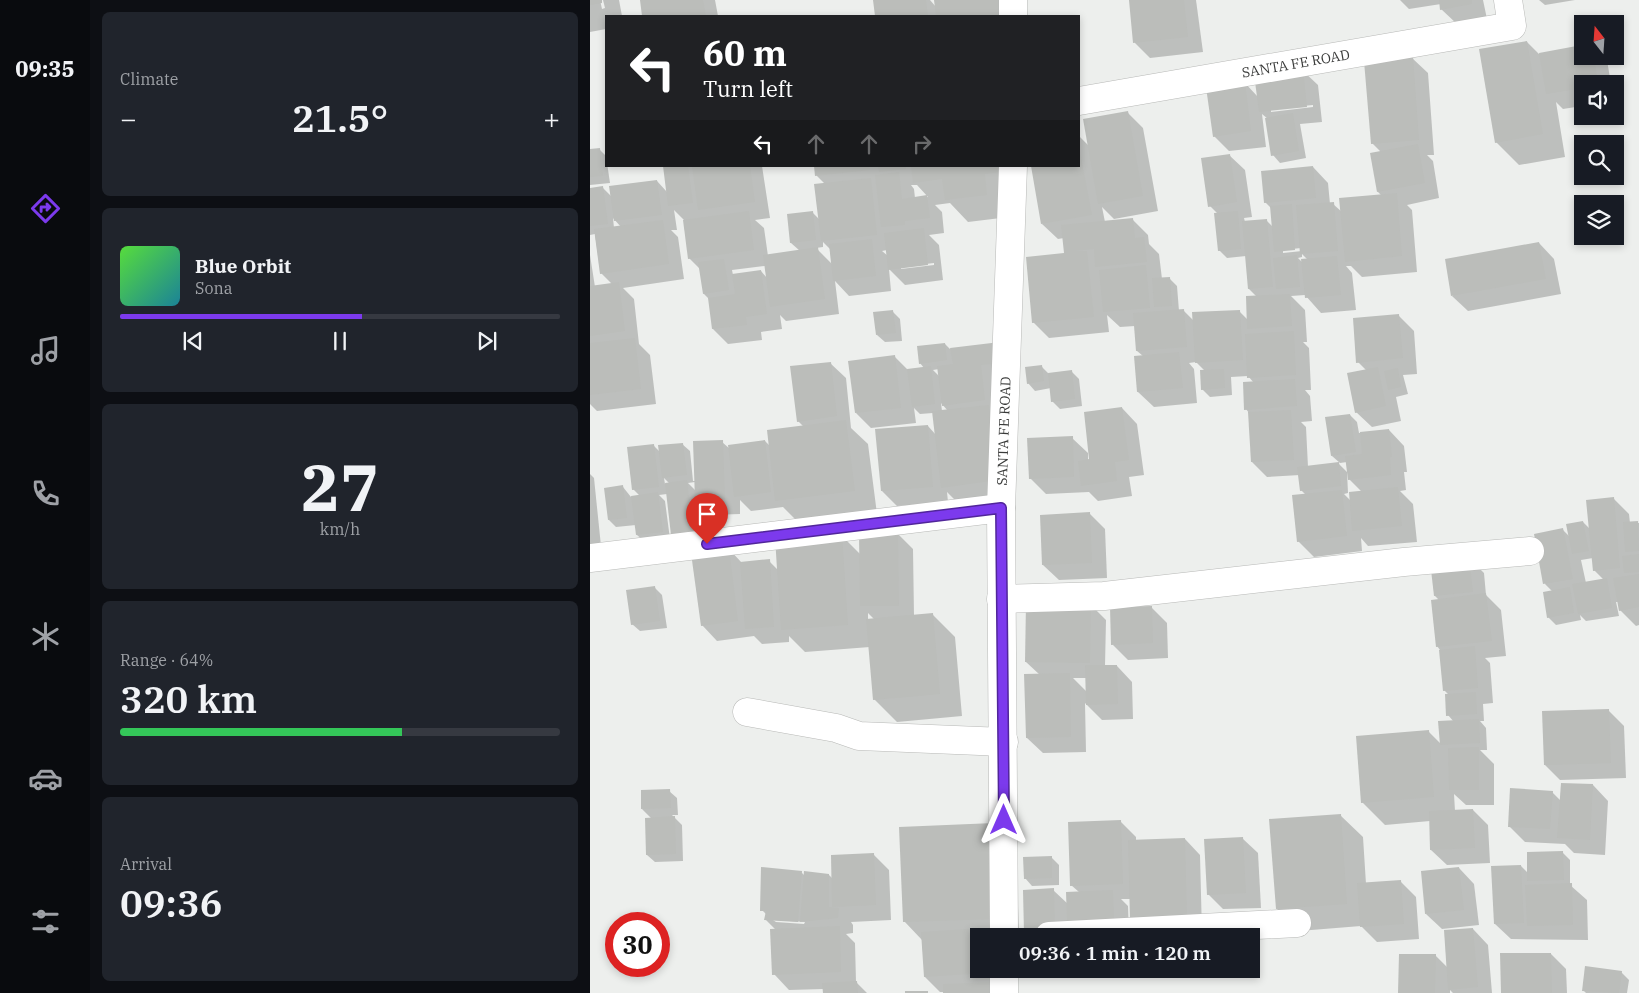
<!DOCTYPE html>
<html lang="en">
<head>
<meta charset="utf-8">
<style>
	:root { --surface:#171b24; --page:#20242c; --text:#f1f3f6; --muted:#9ea1a6; --line:#363941; --accent:#7c3aed }
	body { margin:0; font-family:"IBM Plex Serif",serif; background:var(--page); color:var(--text); height:100vh; display:flex; flex-direction:column; font-size:19px; white-space:nowrap }
	* { box-sizing:border-box; margin:0 }
	p { font-size:16px; color:var(--muted) }
	.icon { flex:none; width:28px; height:28px; fill:none; stroke:currentColor; stroke-width:2; stroke-linecap:round; stroke-linejoin:round }
	.map { position:relative; flex:1; overflow:hidden }
	.sheet { display:flex; flex-direction:column; gap:12px; padding:12px; background:#0d0f14; width:500px }
	.sheet>* { flex:none }
	.hud { position:absolute; left:15px; top:15px; width:475px; height:152px; border-radius:0px; box-shadow:0 2px 8px #0003; background:#202124; color:#fff; overflow:hidden }
	.needle { width:32px; rotate:343deg }
	.controls { position:absolute; left:984px; top:15px; display:grid; gap:10px }
	.controls a { display:grid; place-items:center; width:50px; height:50px; border-radius:0px; background:var(--surface); box-shadow:0 2px 8px #0003; font-size:25px }
	.speed { position:absolute; left:15px; top:912px; display:flex; gap:10px; font-size:25px; font-weight:700; text-align:center }
	.speed>* { display:grid; place-content:center; width:65px; height:65px; border-radius:50%; background:var(--surface); box-shadow:0 2px 8px #0003; line-height:1 }
	.speed .limit { border:8px solid #d22; background:#fff; color:#111 }
	.pin { position:absolute; display:grid; place-items:center; width:42px; height:42px; color:#fff; margin:-51px -21px; border-radius:50% 50% 50% 0; rotate:-45deg; box-shadow:0 0 5px #0007 }
	.pin .icon { rotate:45deg }
	.me { position:absolute; width:55px; margin:-28px; rotate:0deg; stroke-linejoin:round; filter:drop-shadow(0 0 4px #0008) }
	.turn { display:flex; align-items:center; gap:18px; height:105px; padding:0 15px; font-size:22px }
	.turn .icon { width:65px; height:65px; stroke-width:2.5 }
	.turn b { display:block; font-size:35px; line-height:42px }
	.lanes { display:flex; align-items:center; height:48px; padding:0 15px; background:#0003; justify-content:center; gap:25px; direction:ltr }
	.lanes .off { opacity:.35 }
	.big { font-size:38px; font-weight:600; line-height:1.1 }
	.sheet .card { flex:1; display:flex; flex-direction:column; justify-content:center; gap:8px; min-width:0; padding:0 18px; border-radius:8px; background:var(--page) }
	.sheet .dial { align-items:center; gap:0 }
	.dial b { font-size:65px; line-height:1 }
	.song { display:flex; align-items:center; gap:15px }
	.cover { width:60px; height:60px; border-radius:8px; background:linear-gradient(135deg,hsl(110 70% 55%),hsl(190 70% 35%)) }
	.played { height:5px; border-radius:2px; background:linear-gradient(90deg,var(--accent) 55%,var(--line) 55%) }
	.keys { display:flex; justify-content:space-around; direction:ltr }
	.heat { display:flex; justify-content:space-between; align-items:center; font-size:28px; direction:ltr }
	.charge { height:8px; border-radius:4px; background:linear-gradient(90deg,#34c759 64%,var(--line) 0) }
	.trip { position:absolute; left:380px; top:928px; width:290px; height:50px; border-radius:0px; background:var(--surface); box-shadow:0 2px 8px #0003; font-weight:600; line-height:50px; text-align:center }
	main { display:flex; flex:1; min-height:0 }
	.tabs { display:flex; flex-direction:column; width:90px; justify-content:space-around; align-items:center; background:#090b0e; color:var(--muted) }
	.tabs .icon { width:35px; height:35px }
	.tabs .on { color:var(--accent) }
	.tabs b { font-size:22px; color:var(--text) }
	.map>svg:first-child { display:block }
	.shadow { fill:#0003; fill-rule:evenodd }
	.building { fill:#bbbdba }
	.lines { fill:none; stroke-linecap:round; stroke-linejoin:round }
	.minor-casing { stroke:#b8b9b7; stroke-width:29 }
	.minor { stroke:#fff; stroke-width:28 }
	.route-casing { stroke:#51269a; stroke-width:12 }
	.route { stroke:#7c3aed; stroke-width:9 }
	.labels { text-anchor:middle; dominant-baseline:central; stroke-width:4; stroke-linejoin:round; paint-order:stroke }
	.street-label { font-size:14px; fill:#3a3b3a; stroke:#edefed }
</style>
</head>
<body>
<main>
<nav class="tabs">
<b>09:35</b>
<svg class="icon on" aria-label="directions" viewBox="0 0 24 24"><path d="M12 3l9 9-9 9-9-9zM9 14v-3h6M13 9l2 2-2 2"/></svg>
<svg class="icon" aria-label="music" viewBox="0 0 24 24"><path d="M9 18V5l10-2v13"/><circle cx="6" cy="18" r="3"/><circle cx="16" cy="16" r="3"/></svg>
<svg class="icon" aria-label="phone" viewBox="0 0 24 24"><path d="M5 4h4l2 5-3 2q2 4 5 5l2-3 5 2v4C11 20 4 13 5 4z"/></svg>
<svg class="icon" aria-label="climate" viewBox="0 0 24 24"><path d="M12 3v18M4 7l16 10M4 17L20 7"/></svg>
<svg class="icon" aria-label="car" viewBox="0 0 24 24"><path d="M5 17H2v-5l4-1 3-4h7l3 4 3 1v5h-3M9 17h6M6 11h13"/><circle cx="7" cy="17" r="2"/><circle cx="17" cy="17" r="2"/></svg>
<svg class="icon" aria-label="filters" viewBox="0 0 24 24"><path d="M4 7h16M4 17h16"/><circle cx="9" cy="7" r="2"/><circle cx="15" cy="17" r="2"/></svg>
</nav>
<section class="sheet">
<div class="card"><p>Climate</p>
<div class="heat"><a>−</a><b class="big">21.5°</b><a>+</a></div>
</div>
<div class="card">
<div class="song"><i class="cover"></i><div><b>Blue Orbit</b><p>Sona</p></div></div>
<div class="played"></div>
<div class="keys"><svg class="icon" aria-label="previous" viewBox="0 0 24 24"><path d="M18 5L8 12l10 7zM5 5v14"/></svg><svg class="icon" aria-label="pause" viewBox="0 0 24 24"><path d="M8 5v14M16 5v14"/></svg><svg class="icon" aria-label="next" viewBox="0 0 24 24"><path d="M6 5l10 7-10 7zM19 5v14"/></svg></div>
</div>
<div class="card dial"><b>27</b><p>km/h</p></div>
<div class="card"><p>Range · 64%</p><b class="big">320 km</b><div class="charge"></div></div>
<div class="card"><p>Arrival</p><b class="big">09:36</b></div>
</section>
<div class="map">
<svg width="1049" height="993" viewBox="0 0 1049 993">
	<rect width="100%" height="100%" fill="#edefed"/>
	<g class="shadow">
		<path d="M0 0H10L12 9 15 8 13 0H29L32 16H16V29L0 32Z"/>
		<path d="M51 0H125L128 16H54Z"/>
		<path d="M295 0H340L346 7 345 0 428 16H286L284 1Z"/>
		<path d="M540 0H606L613 52 560 58 545 43Z"/>
		<path d="M810 0H893L897 19 867 24 851 9V4L819 9Z"/>
		<path d="M949 0H985L955 5Z"/>
		<path d="M937 42 949 54 992 46V56H1013L1017 60 1021 84H992V106L973 109 966 102 975 157 929 165 906 142Z"/>
		<path d="M822 58 838 73 844 155H837L843 161 849 198 817 205 822 210 827 272 772 277 761 266H756L762 273 766 310 731 313 715 295 701 296 715 310 717 342H713L719 348 721 390H715L720 396 722 421 711 422 716 427 718 467 748 463 757 472 758 493 754 494 760 500 772 492 759 479 757 462 750 463 742 456 760 415 767 422 769 433 799 430 814 446 817 472H814L816 490 810 491 823 504 827 542 778 546 771 538 772 551 724 557 708 541 716 495 711 490 710 475 677 477 662 462 659 413 656 409 664 383 658 376 641 377 642 395 620 397 612 389 615 371 606 362 599 363 604 369 607 403 564 407 548 392 553 356 547 351 545 326 530 327 517 315 519 332 459 338 443 322 475 254 474 238 468 239 452 224 489 166V136L498 145 538 113 553 128 568 211 524 219 512 207 515 222 543 220 558 235 559 244 569 254 572 279H580L587 286 589 311 593 310 604 321 649 311 658 320 667 297 659 289 656 256 637 258 629 250 628 214 620 206 639 155 655 170 662 217 654 218 655 222 676 220 683 227 681 208 675 202 723 167 738 183 740 204H743L752 212 792 196 788 192 791 152 782 143ZM711 248 712 251 693 253V250ZM712 254 718 260 713 263 708 258 712 257Z"/>
		<path d="M712 70 728 85 732 122 710 124 716 158 690 163 683 155 678 119 672 114 676 147 639 151 624 136 655 83 668 97ZM723 105V107L681 112V109Z"/>
		<path d="M9 149 16 156 20 183 0 185V150Z"/>
		<path d="M74 166H172L180 218 165 220 174 228 178 256 210 251 201 243 198 215 222 212 229 219 235 184 227 176 225 166H430L419 217 378 222 360 203 345 205 352 212 354 233 339 235 349 245 353 280 315 285 299 269 301 291 259 296 245 281 249 314 196 321 190 315 192 329 171 332 172 340 138 344 123 329 119 299 114 294 111 270 99 258 94 220 84 210 87 230H81L88 237 94 279 33 288 44 299 49 344 60 355 66 404 7 411 0 404V255L5 287 22 284 11 273 5 234 0 235V189L12 187 22 197 67 181 77 192ZM321 185H327L338 197 325 198 324 189ZM23 218 31 227 24 228ZM233 242 240 249 242 264 226 248 233 247ZM297 250 298 256 292 251ZM344 263V265L311 269V267ZM175 266 177 278 171 271 143 275 142 270Z"/>
		<path d="M949 243 964 259 971 294 878 311 862 296Z"/>
		<path d="M302 311 310 319 312 341 295 342 287 335Z"/>
		<path d="M808 315 824 331 827 374 813 375 818 394 806 397 811 421 782 427 766 412 776 370 768 362Z"/>
		<path d="M409 343 423 495 368 503 357 492 358 502 307 506 292 491 338 426 346 435 343 413 330 414 324 408 326 423 281 428 266 413 304 356 318 370 334 368 330 363 355 344 360 349ZM349 369 350 377 343 370ZM351 403 358 411H352Z"/>
		<path d="M240 363 256 378 261 428 278 444 287 514 209 523 193 507 161 511 150 500V514L121 515 113 506 118 547 97 550 77 494 69 495 75 501 80 539 55 542 47 535 46 525 26 527 19 520 33 487 41 497 50 496 43 489 63 445 71 453 92 444 100 451 103 481H105L132 442 140 449 175 441 180 446 214 427 208 421ZM74 478 80 484H75ZM105 482 106 491 98 483Z"/>
		<path d="M452 367 459 374 481 371 489 379 492 406 470 409 462 401 461 388 445 391 438 383Z"/>
		<path d="M532 408 547 424 554 475 539 477 542 496 508 501 499 492 456 494 440 478 482 438 498 453V461L501 460Z"/>
		<path d="M0 474 4 478 11 546 0 547Z"/>
		<path d="M1024 499 1039 514 1040 523H1049V625L1046 626 1030 610 1029 602H1026L1029 616 996 621 990 615 991 620 966 625 958 617 962 591 955 584 973 530 980 537 993 522 1000 529ZM1003 558 1004 570 1014 580 996 583 991 560Z"/>
		<path d="M499 513 515 529 517 578 469 580 453 565Z"/>
		<path d="M308 534 323 549 324 616 342 614 365 637 372 716 307 722 284 699 280 647 215 652 199 636V642L172 644 164 636 127 641 112 625 139 549 152 563 179 561 188 570 251 535 270 554ZM278 613 285 620H278Z"/>
		<path d="M879 558 894 573 896 595 911 610 916 656 895 658 900 663 903 703 893 704 894 721H890L896 728 897 750H890L904 764V805H876L864 794 865 811 883 810 898 825 900 863 857 865 841 850 840 821 795 825 772 802 838 731 851 744 864 722 858 715 859 695 854 690 850 650 847 646 849 600 845 596 842 562Z"/>
		<path d="M65 588 72 595 77 628 50 631 42 624Z"/>
		<path d="M501 605 516 620 515 666H527L542 682 543 719 512 720 495 703 496 752 453 753 437 738 450 675 436 662ZM483 678H497V692Z"/>
		<path d="M561 607 577 623 578 658 538 660 523 645Z"/>
		<path d="M1018 710 1034 726 1036 778 970 780 955 765Z"/>
		<path d="M1003 785 1018 801 1015 855 984 853 975 844 935 842 919 826 962 792 971 801Z"/>
		<path d="M79 791 87 798 88 815H82L92 825 93 861 65 862 57 855 62 819 52 809Z"/>
		<path d="M750 815 773 837 776 884 810 881 826 897 829 939 787 942 771 926 709 931 687 909Z"/>
		<path d="M530 821 546 837V841L595 839 610 855 612 933 541 899H531L538 906 539 934 439 936 435 933 463 890 478 904 489 892 481 885Z"/>
		<path d="M652 838 668 853 671 908 633 909 618 894Z"/>
		<path d="M426 847 429 936H389V969H409L416 993 350 992 335 977 332 940 314 921Z"/>
		<path d="M972 852 980 860V885L997 900 998 940 921 939 905 924 931 866 939 874Z"/>
		<path d="M284 855 299 870 301 920 261 922 263 925V933L256 934 265 943 266 982 277 993H234V989L199 990 184 974 186 930 176 920 177 915 172 910 211 872 215 876 239 875 243 879ZM183 920 215 922 214 924 186 922Z"/>
		<path d="M461 857 469 865V885L442 886 435 878Z"/>
		<path d="M869 868 884 884 889 925 852 929 836 914Z"/>
		<path d="M883 929 898 945 902 993H863L860 990V993H810L845 955 858 968Z"/>
		<path d="M961 954 976 969 977 993H912Z"/>
		<path d="M1031 972 1039 980 1037 993H996L993 990Z"/>
	</g>
	<g class="building">
		<path d="M0 0H12V3L0 5Z"/>
		<path d="M50 0H113L116 16H52Z"/>
		<path d="M283 0H336L338 16H285Z"/>
		<path d="M344 0H413L414 16H346Z"/>
		<path d="M539 0H594L598 37 543 43Z"/>
		<path d="M849 0H882V4L850 10Z"/>
		<path d="M937 41 953 134 905 143 889 49Z"/>
		<path d="M992 45V56H1004L1008 84H992V88L956 94 949 53Z"/>
		<path d="M823 56 829 140 781 144 774 61Z"/>
		<path d="M713 68 717 107 669 112 664 74Z"/>
		<path d="M655 82 661 131 623 137 616 87Z"/>
		<path d="M538 111 553 196 508 204 493 119Z"/>
		<path d="M703 113 709 151 681 156 675 118Z"/>
		<path d="M828 144 835 183 787 192 780 153Z"/>
		<path d="M489 147 502 215 451 224 441 166H489Z"/>
		<path d="M10 148 13 176 0 177V149Z"/>
		<path d="M640 154 647 202 618 207 611 158Z"/>
		<path d="M73 166H98L103 203 78 206Z"/>
		<path d="M102 166H160L165 202 108 210Z"/>
		<path d="M224 166H279L280 170 225 176Z"/>
		<path d="M288 166H316V169L289 172Z"/>
		<path d="M321 166H410L411 172 395 174 397 195 355 200 352 179 323 183Z"/>
		<path d="M723 166 726 198 674 203 671 171Z"/>
		<path d="M309 172 312 199 337 195 340 218 315 221V225L291 227 285 175Z"/>
		<path d="M281 178 287 235 231 241 224 184Z"/>
		<path d="M67 180 72 215 24 221 19 186Z"/>
		<path d="M13 186 18 224 0 226V188Z"/>
		<path d="M807 193 812 256 755 262 749 198Z"/>
		<path d="M744 202 748 251 710 254 706 205Z"/>
		<path d="M702 204 705 250 684 252 680 206Z"/>
		<path d="M159 211 164 250 98 259 93 220Z"/>
		<path d="M223 211 226 240 200 243 197 214Z"/>
		<path d="M648 211 651 249 628 251 624 213Z"/>
		<path d="M543 218 545 238 554 237 557 262 505 267 504 249 484 251H497L504 317 442 323 436 257 474 253 471 225Z"/>
		<path d="M677 219 683 287 658 289 652 221Z"/>
		<path d="M73 220 79 264 10 274 4 229Z"/>
		<path d="M334 228 338 265 298 270 294 233Z"/>
		<path d="M282 239 286 276 243 281 239 244Z"/>
		<path d="M949 242 956 279 861 296 855 259Z"/>
		<path d="M228 247 235 299 180 307 173 255Z"/>
		<path d="M707 255 710 287 686 289 683 258Z"/>
		<path d="M747 256 751 295 715 298 711 259Z"/>
		<path d="M134 259 139 290 113 294 108 262Z"/>
		<path d="M556 265 560 308 513 312 509 270Z"/>
		<path d="M171 270 177 314 156 317 157 325 122 329 118 298 145 294 142 274Z"/>
		<path d="M580 277 582 306 564 307 562 278Z"/>
		<path d="M29 282 35 331 0 336V286Z"/>
		<path d="M700 294 702 326 657 329 656 296Z"/>
		<path d="M594 309 597 347 546 351 543 313Z"/>
		<path d="M303 310 306 333 286 335 283 312Z"/>
		<path d="M650 310 653 360 605 363 602 312Z"/>
		<path d="M809 314 813 358 766 363 763 318Z"/>
		<path d="M704 331 706 375 657 378 655 334Z"/>
		<path d="M45 338 51 389 0 395V343Z"/>
		<path d="M410 342 413 363 391 365 395 400 352 406 347 366 363 364 360 348Z"/>
		<path d="M355 343 357 360 329 364 327 346Z"/>
		<path d="M589 352 593 388 547 392 544 356Z"/>
		<path d="M305 355 311 408 265 413 258 361Z"/>
		<path d="M241 362 247 416 207 422 200 366Z"/>
		<path d="M452 365 454 381 437 384 435 367Z"/>
		<path d="M341 366 345 404 322 407 317 369Z"/>
		<path d="M788 367 796 406 765 413 757 373Z"/>
		<path d="M808 368 811 387 798 390 794 371Z"/>
		<path d="M634 369 635 388 611 390 610 370Z"/>
		<path d="M482 370 485 399 461 402 458 373Z"/>
		<path d="M705 379 707 406 654 410 653 382Z"/>
		<path d="M399 405 408 480 351 488 342 411Z"/>
		<path d="M532 407 539 460 525 462 527 481 491 486 488 461 499 459 494 412Z"/>
		<path d="M701 410 704 460 661 462 658 412Z"/>
		<path d="M760 414 766 452 741 456 735 417Z"/>
		<path d="M256 420 265 491 185 501 177 430Z"/>
		<path d="M338 425 343 487 291 491 285 429Z"/>
		<path d="M799 429 802 457H800L801 475 758 480 755 456 772 454 770 432Z"/>
		<path d="M483 436 484 477 439 479 437 438Z"/>
		<path d="M133 440 135 499 105 500 103 441Z"/>
		<path d="M175 440 181 492 144 497 138 445Z"/>
		<path d="M93 443 97 475 72 478 68 445Z"/>
		<path d="M64 444 69 487 42 490 37 447Z"/>
		<path d="M749 462 751 486 710 491 707 467Z"/>
		<path d="M97 480 103 532 81 535 75 483Z"/>
		<path d="M33 485 37 518 18 520 14 488Z"/>
		<path d="M808 487 812 526 762 531 759 492Z"/>
		<path d="M752 490 757 536 707 542 702 495Z"/>
		<path d="M68 492 73 532 46 535 41 496Z"/>
		<path d="M1024 497 1030 568 1003 571 996 500Z"/>
		<path d="M500 512 502 563 452 565 450 515Z"/>
		<path d="M993 521 999 551 982 554 976 524Z"/>
		<path d="M1048 521 1049 551 1035 552 1033 522Z"/>
		<path d="M973 528 983 579 953 584 944 534Z"/>
		<path d="M252 533 258 625 191 630 185 538Z"/>
		<path d="M308 533 309 606H270L269 534Z"/>
		<path d="M139 548 148 621 111 626 101 553Z"/>
		<path d="M1049 554V572L1034 573 1032 556Z"/>
		<path d="M879 557 883 592 844 596 840 561Z"/>
		<path d="M180 559 184 627 155 629 150 562Z"/>
		<path d="M1049 574V607L1029 611 1023 578Z"/>
		<path d="M1017 578 1022 608 988 614 982 584Z"/>
		<path d="M65 586 70 621 41 625 36 590Z"/>
		<path d="M980 587 984 613 957 618 953 592Z"/>
		<path d="M896 593 902 641 846 647 841 600Z"/>
		<path d="M436 603 501 604 500 663 435 662Z"/>
		<path d="M562 606 563 643 521 645 520 607Z"/>
		<path d="M343 613 350 694 283 700 276 619Z"/>
		<path d="M885 646 888 688 853 691 849 650Z"/>
		<path d="M495 665H527L528 704 496 705Z"/>
		<path d="M480 673 481 737 436 738 434 674Z"/>
		<path d="M886 692 887 714 856 716 855 694Z"/>
		<path d="M1019 709 1021 763 954 765 952 711Z"/>
		<path d="M889 719 890 743 850 745 848 721Z"/>
		<path d="M839 730 844 797 771 803 766 736Z"/>
		<path d="M889 747V790H859L858 748Z"/>
		<path d="M971 783 1003 784 1000 840 967 838Z"/>
		<path d="M920 788 963 791 960 829 918 827Z"/>
		<path d="M80 789 81 808 51 809V790Z"/>
		<path d="M883 809 885 848 840 850 839 811Z"/>
		<path d="M751 814 757 904 686 909 679 819Z"/>
		<path d="M85 816 86 854 56 855 55 818Z"/>
		<path d="M531 820 533 884 480 886 478 822Z"/>
		<path d="M404 823 407 919 313 922 309 827Z"/>
		<path d="M653 837 656 893 617 895 614 839Z"/>
		<path d="M595 838 597 918 540 920 538 840Z"/>
		<path d="M973 851 974 880 937 881V852Z"/>
		<path d="M284 853 286 905 242 907 241 855Z"/>
		<path d="M462 856V878L434 879 433 857Z"/>
		<path d="M931 865 934 923 904 924 901 866Z"/>
		<path d="M171 867 212 871 208 922 174 920 176 911H170Z"/>
		<path d="M869 867 874 910 835 914 831 871Z"/>
		<path d="M214 871 239 874V907L249 908 248 918 210 922Z"/>
		<path d="M811 880 814 924 770 927 767 883Z"/>
		<path d="M982 883 983 925 937 926 935 885Z"/>
		<path d="M464 888 465 932 434 933 433 890Z"/>
		<path d="M523 890 524 919 477 921 476 892Z"/>
		<path d="M250 926 251 972 182 975 180 929Z"/>
		<path d="M393 928V936H389V969H396V973L334 977 331 932Z"/>
		<path d="M883 928 888 987 858 990 854 930Z"/>
		<path d="M910 953H961L962 993H911Z"/>
		<path d="M809 954H846L845 993H808Z"/>
		<path d="M995 966 1032 971 1029 993 992 991Z"/>
		<path d="M267 981 268 993H233L232 983Z"/>
		<path d="M408 982V993H353V984Z"/>
		<rect x="315" y="991" width="23" height="2"/>
	</g>
	<g class="lines">
		<defs>
			<g id="minor">
				<path d="M423 0V16"/>
				<path id="s1" d="M489 101 922 26 918 0"/>
				<path d="M0 558 411 508"/>
				<path d="M411 599 514 596 814 562 940 551"/>
				<path d="M157 712 246 728 269 736 414 742"/>
				<path id="s2" d="M414 936 411 508 423 166"/>
				<path d="M459 936 707 923"/>
				<path d="M414 993V969"/>
			</g>
		</defs>
		<use href="#minor" class="minor-casing"/>
		<use href="#minor" class="minor"/>
	</g>
	<g class="lines">
		<defs>
			<path id="route" d="M117 544 411 508 414 820"/>
		</defs>
		<use href="#route" class="route-casing"/>
		<use href="#route" class="route"/>
	</g>
	<g class="labels">
		<g class="street-label">
			<text stroke="none"><textPath href="#s1" startOffset="220">SANTA FE ROAD</textPath></text>
			<text stroke="none"><textPath href="#s2" startOffset="505">SANTA FE ROAD</textPath></text>
		</g>
	</g>
</svg>
<div class="controls">
<a><svg class="needle" viewBox="-14 -14 28 28"><path d="M0-13l5 13h-10z" fill="#e53935"/><path d="M0 13l5-13h-10z" fill="#9ea1a6"/></svg></a>
<a><svg class="icon" aria-label="sound" viewBox="0 0 24 24"><path d="M4 9h4l5-4v14l-5-4H4zM17 9q2 3 0 6"/></svg></a>
<a><svg class="icon" aria-label="search" viewBox="0 0 24 24"><circle cx="10" cy="10" r="6"/><path d="M15 15l6 6"/></svg></a>
<a><svg class="icon" aria-label="layers" viewBox="0 0 24 24"><path d="M12 4l9 5-9 5-9-5zM3 14l9 5 9-5"/></svg></a>
</div>
<div class="speed"><div class="limit">30</div></div>
<div class="pin" style="left:117px;top:544px;background:#d93025"><svg class="icon" aria-label="arrive" viewBox="0 0 24 24"><path d="M6 21V4h12l-3 4 3 4H6"/></svg></div>
<svg class="me" style="left:414px;top:820px" viewBox="-20 -20 40 40"><path d="M0-17L14 15 0 8-14 15z" fill="#7c3aed" stroke="#fff" stroke-width="4"/></svg>
<div class="trip">09:36 · 1 min · 120 m</div>
<div class="hud">
<div class="turn"><svg class="icon" aria-label="left" viewBox="0 0 24 24"><path d="M17 20v-9H6M10 6l-5 5 5 5"/></svg><div><b>60 m</b>Turn left</div></div>
<div class="lanes"><svg class="icon" aria-label="left" viewBox="0 0 24 24"><path d="M17 20v-9H6M10 6l-5 5 5 5"/></svg><svg class="icon off" aria-label="ahead" viewBox="0 0 24 24"><path d="M12 20V5M6 11l6-6 6 6"/></svg><svg class="icon off" aria-label="ahead" viewBox="0 0 24 24"><path d="M12 20V5M6 11l6-6 6 6"/></svg><svg class="icon off" aria-label="right" viewBox="0 0 24 24"><path d="M7 20v-9h11M14 6l5 5-5 5"/></svg></div>
</div>
</div>
</main>
</body>
</html>
